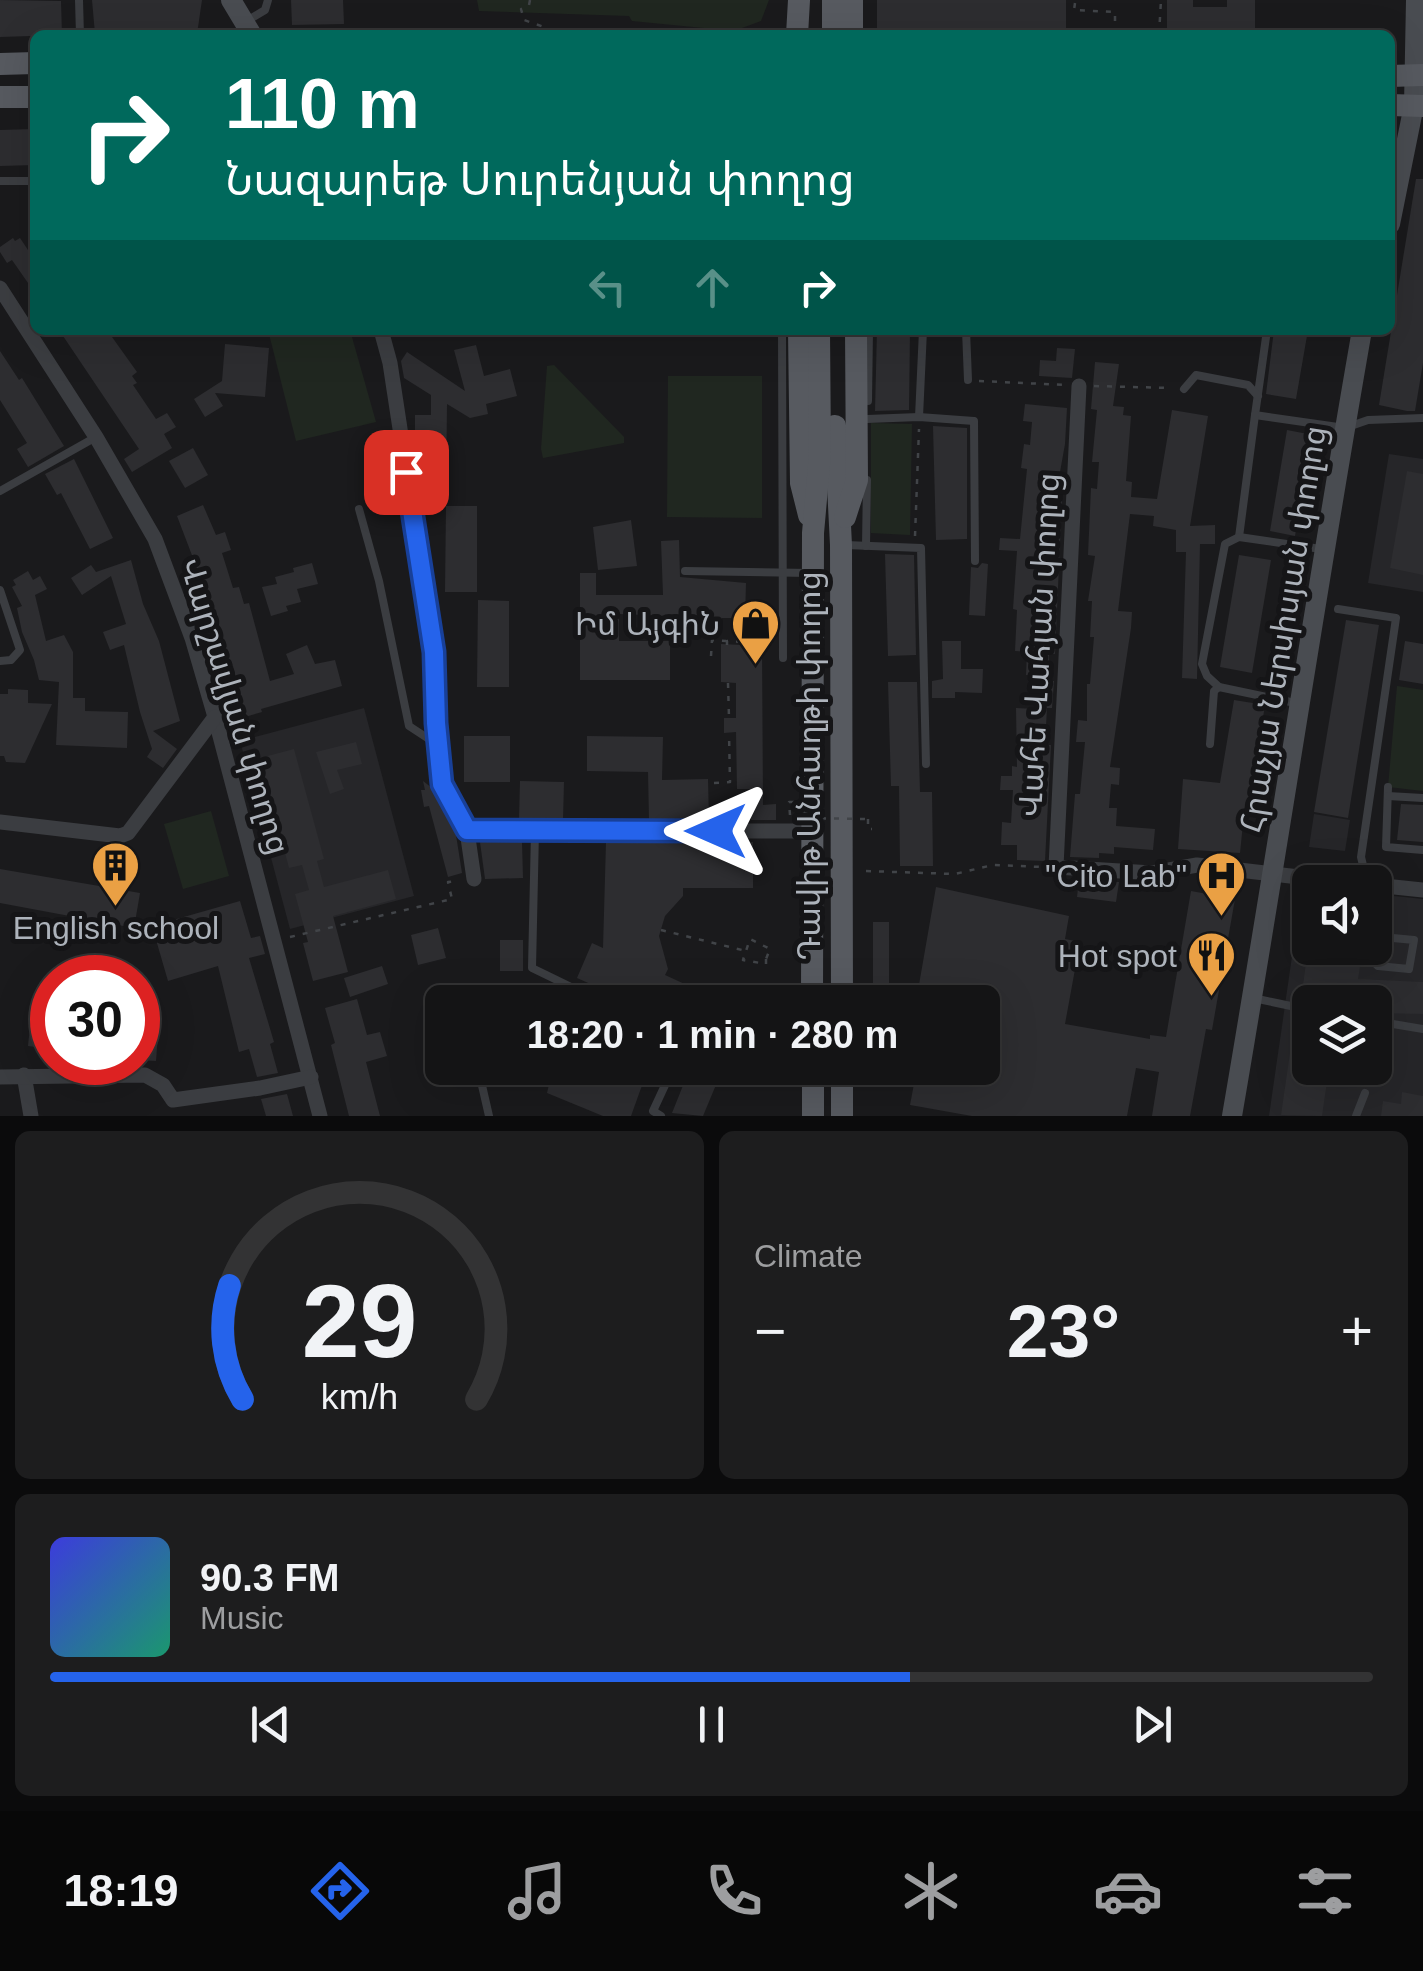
<!DOCTYPE html>
<html lang="en">
<head>
<meta charset="utf-8">
<style>
	:root { --surface:#141415; --page:#1d1d1e; --text:#f1f3f6; --muted:#9d9ea0; --line:#333334; --accent:#2563eb }
	body { margin:0; font-family:Helvetica,"Noto Sans Armenian",sans-serif; background:var(--page); color:var(--text); height:100vh; display:flex; flex-direction:column; font-size:38px; white-space:nowrap }
	* { box-sizing:border-box; margin:0 }
	p { font-size:32px; color:var(--muted) }
	.icon { flex:none; width:55px; height:55px; fill:none; stroke:currentColor; stroke-width:2; stroke-linecap:round; stroke-linejoin:round }
	.map { position:relative; height:1116px; overflow:hidden }
	.drawer { display:flex; flex-direction:column; gap:15px; padding:15px; background:#0b0b0c; flex:1 }
	.drawer>* { flex:none }
	.guide { position:absolute; left:30px; top:30px; width:1365px; height:305px; border-radius:15px; box-shadow:0 10px 40px #0002,0 0 0 2px var(--line); background:#00695c; color:#fff; overflow:hidden }
	.tools { position:absolute; left:1292px; top:865px; display:grid; gap:20px }
	.tools a { display:grid; place-items:center; width:100px; height:100px; border-radius:15px; background:var(--surface); box-shadow:0 10px 40px #0002,0 0 0 2px var(--line); font-size:50px }
	.speed { position:absolute; left:30px; top:955px; display:flex; gap:20px; font-size:50px; font-weight:700; text-align:center }
	.speed>* { display:grid; place-content:center; width:130px; height:130px; border-radius:50%; background:var(--surface); box-shadow:0 10px 40px #0002,0 0 0 2px var(--line); line-height:1 }
	.speed .limit { border:15px solid #d22; background:#fff; color:#111 }
	.pin { position:absolute; display:grid; place-items:center; width:85px; height:85px; color:#fff; margin:-42px; border-radius:20px; box-shadow:0 5px 15px #0006 }
	.me { position:absolute; width:110px; margin:-55px; rotate:270deg; stroke-linejoin:round; filter:drop-shadow(0 0 8px #0008) }
	.turn { display:flex; align-items:center; gap:35px; height:210px; padding:0 30px; font-size:45px }
	.turn .icon { width:130px; height:130px; stroke-width:2.5 }
	.turn b { display:block; font-size:70px; line-height:85px }
	.lanes { display:flex; align-items:center; height:95px; padding:0 30px; background:#0003; justify-content:center; gap:50px; direction:ltr }
	.lanes .off { opacity:.35 }
	.big { font-size:75px; font-weight:700; line-height:1.1 }
	.drawer .tile { flex:1; display:flex; flex-direction:column; justify-content:center; gap:15px; min-width:0; padding:0 35px; border-radius:15px; background:var(--page) }
	.drawer .dial { align-items:center; gap:0 }
	.dial svg { height:260px; overflow:visible; fill:none; stroke:var(--line); stroke-width:7; stroke-linecap:round; text-anchor:middle }
	.dial text { fill:var(--text); stroke:none }
	.song { display:flex; align-items:center; gap:30px }
	.cover { width:120px; height:120px; border-radius:15px; background:linear-gradient(135deg,hsl(240 70% 55%),hsl(160 70% 35%)) }
	.played { height:10px; border-radius:5px; background:linear-gradient(90deg,var(--accent) 65%,var(--line) 65%) }
	.keys { display:flex; justify-content:space-around; direction:ltr }
	.heat { display:flex; justify-content:space-between; align-items:center; font-size:55px; direction:ltr }
	.drawer .tiles { flex:1; display:grid; gap:15px; grid-template-columns:1fr 1fr }
	.tile:last-child { grid-column:span 2 }
	.trip { position:absolute; left:425px; top:985px; width:575px; height:100px; border-radius:15px; background:var(--surface); box-shadow:0 10px 40px #0002,0 0 0 2px var(--line); font-weight:700; line-height:100px; text-align:center }
	.tabs { display:flex; height:160px; justify-content:space-around; align-items:center; background:#080808; color:var(--muted) }
	.tabs .icon { width:70px; height:70px }
	.tabs .active { color:var(--accent) }
	.tabs b { font-size:45px; color:var(--text) }
	.map>svg:first-child { display:block }
	.built { fill:#262629; fill-rule:evenodd }
	.green { fill:#202720 }
	.building { fill:#2d2d30 }
	.lines { fill:none; stroke-linecap:round; stroke-linejoin:round }
	.path { stroke:#414448; stroke-width:2.5; stroke-dasharray:5 8; stroke-linecap:butt }
	.lane { stroke:#3b3d41; stroke-width:8 }
	.street { stroke:#3b3d41; stroke-width:15 }
	.secondary { stroke:#494c51; stroke-width:20 }
	.primary { stroke:#575a60; stroke-width:22 }
	.path-bridge { stroke:#414448; stroke-width:2.5; stroke-dasharray:5 8; stroke-linecap:butt }
	.route-casing { stroke:#184099; stroke-width:25 }
	.route { stroke:#2563eb; stroke-width:18 }
	.labels { text-anchor:middle; dominant-baseline:central; stroke-width:10; stroke-linejoin:round; paint-order:stroke }
	.poi-label { font-size:32px; fill:#adb3bb; stroke:#151517; text-anchor:end }
	.street-label { font-size:32px; fill:#adb3bb; stroke:#151517 }
</style>
</head>
<body>
<div class="map">
<svg width="1423" height="1116" viewBox="0 0 1423 1116">
	<rect width="100%" height="100%" fill="#1a1a1c"/>
	<g class="built">
		<path d="M1389 454 1423 459V592L1368 583Z"/>
		<path d="M364 708 414 896 290 929 240 741Z"/>
		<path d="M1314 814 1350 820 1345 851 1309 847Z"/>
		<path d="M1302 887 1310 888V948H1375V894L1423 899V1116H1269ZM1310 1002H1375V1068H1310Z"/>
	</g>
	<g class="green">
		<path d="M477 0H769L761 21 734 31 632 21 629 16 479 11Z"/>
		<path d="M268 330H350L376 422 296 441Z"/>
		<path d="M554 365 624 437V443L543 458 541 449 547 366Z"/>
		<path d="M668 376H762V518L667 517Z"/>
		<path d="M871 423 912 424 910 535 871 533Z"/>
		<path d="M1397 686 1423 690V791L1388 787Z"/>
		<path d="M211 811 229 876 183 889 164 824Z"/>
	</g>
	<g class="building">
		<path d="M0 0 61 1 62 35 0 37Z"/>
		<path d="M92 0H202L197 34H95Z"/>
		<path d="M291 0H343L344 24 292 25Z"/>
		<path d="M877 0H1066V34L877 33Z"/>
		<path d="M1167 0H1193V7H1227V0H1255V34L1167 33Z"/>
		<path d="M35 129V165L0 166V130Z"/>
		<path d="M1416 179H1423V363L1415 411H1407L1379 405Z"/>
		<path d="M13 238 15 241 20 238 28 250 35 246V293L12 260 7 263 0 252V247Z"/>
		<path d="M59 330H107L137 372 132 376 137 383 133 385 156 419 167 413 176 427 164 434 172 448 132 472 124 459 139 449Z"/>
		<path d="M877 330H910L909 410 875 411Z"/>
		<path d="M1274 330H1308L1296 399 1266 394Z"/>
		<path d="M225 344 269 348 265 397 215 393 223 406 205 417 194 399 222 381Z"/>
		<path d="M476 345 484 376 510 369 517 396 486 404 488 414 470 418 447 404 446 494H421L415 451V415H431V395L404 378 401 361 407 352 465 391 454 350Z"/>
		<path d="M1057 348 1075 349 1072 378 1039 376 1040 360 1056 361Z"/>
		<path d="M0 351 19 380 22 378 64 446 28 467 17 449 27 443 0 400Z"/>
		<path d="M1095 362 1119 364 1113 406 1124 407 1123 415 1131 416 1126 481 1132 482 1131 497 1157 499 1172 410 1208 416 1190 526 1215 525V544H1200L1197 679 1182 678 1186 552H1176V530L1153 526 1154 516 1130 514 1118 611 1132 612 1131 628 1110 767 1120 768 1119 785 1111 784 1109 808H1117L1116 826 1155 829 1153 850 1114 847V854L1099 853V858L1070 857 1075 794H1080L1085 742H1076L1078 720 1087 721V684H1090L1094 637H1090L1092 601H1088L1095 556 1088 555 1091 488 1097 489 1099 462H1092L1097 410 1091 409Z"/>
		<path d="M1025 404 1067 408 1065 444 1060 472H1057L1055 498 1062 499 1055 654 1049 653 1048 680 1054 681 1052 708H1047L1045 745H1051L1045 861 1017 860V845H1001L1002 822 1011 823 1013 790H1000L1001 776H1012V766L1017 767 1016 708 1035 709 1036 676 1026 675 1027 652 1015 651 1017 610 1013 609 1017 551 999 550 1000 538 1020 539 1027 469 1021 468 1024 444 1030 445 1032 422 1023 421Z"/>
		<path d="M933 426 967 428V539L936 540Z"/>
		<path d="M1287 430 1313 435 1295 536 1270 531Z"/>
		<path d="M193 448 208 475 185 488 169 461Z"/>
		<path d="M74 459 113 538 90 549 61 493 57 495 45 474Z"/>
		<path d="M1407 471 1423 474V575L1390 568Z"/>
		<path d="M203 505 216 535 225 532 231 550 222 553 233 588 239 587 244 604 249 603 270 681 294 674 286 654 307 645 315 664 335 660 342 686 261 709 262 712 245 717 233 666 225 668 213 622 210 623 194 573 198 571 177 516Z"/>
		<path d="M446 506H477V592H445Z"/>
		<path d="M631 520 637 566 598 570 593 527Z"/>
		<path d="M679 540 680 577 746 583 745 618H722V623L693 622V617L619 614V641H670V680H580V573H596V595H663L661 541Z"/>
		<path d="M885 554 914 555 916 655 888 656Z"/>
		<path d="M1239 555 1271 560 1252 673 1220 667Z"/>
		<path d="M131 560 143 604 159 641 180 721 153 731 177 749 163 768 147 757 152 749 140 712 124 645 110 650 103 632 126 624 111 576 82 595 71 578 91 565 96 572Z"/>
		<path d="M312 563 318 584 297 589 301 602 286 606 288 611 271 616 262 587 277 584 275 577 294 572 293 568Z"/>
		<path d="M982 563 988 564 985 616 969 615 971 567 978 568Z"/>
		<path d="M28 571 33 580 40 576 47 589 35 595 46 641 64 635 73 652V698H85V711L128 712 127 748 56 745 59 682 39 680 34 660 22 632 17 608 22 606 12 587 16 585 13 580Z"/>
		<path d="M478 600 509 601V687H477Z"/>
		<path d="M1346 620 1379 625 1348 818 1314 812Z"/>
		<path d="M942 641H961V669H983L982 693 955 692V698H932V681L943 679Z"/>
		<path d="M1405 641 1423 644V684L1399 680Z"/>
		<path d="M721 644 762 646 763 805 776 804V820H751L750 789H737L736 732 724 733V718H736V683L721 682Z"/>
		<path d="M888 682H917L920 792H932L933 866H900L899 786H891Z"/>
		<path d="M8 689 28 690V703L52 704 25 763 6 762 4 756H0V694H8Z"/>
		<path d="M1234 700 1265 705 1249 804H1245L1240 853 1178 849 1183 779 1220 783Z"/>
		<rect x="464" y="736" width="46" height="46"/>
		<path d="M587 736 663 737 662 780 708 779 709 820H649L648 772 587 771Z"/>
		<path d="M356 742 362 764 337 770 344 789 330 794 316 752Z"/>
		<path d="M294 749 324 859 317 861 324 887 388 870 396 899 333 916 348 972 313 981 303 943 308 942 295 894 309 890 302 865 289 868 260 758Z"/>
		<path d="M423 781 432 788 456 835 462 873 448 877 429 806 424 807 421 790H425Z"/>
		<path d="M520 781 564 782 563 820H519Z"/>
		<path d="M1401 804 1423 805V842L1397 840Z"/>
		<path d="M480 842H522L523 878 485 879Z"/>
		<path d="M606 842H753V888H683V896L665 916 659 936 668 969 665 975 724 1002H631L577 978 592 943 603 948Z"/>
		<path d="M0 869 140 893 134 928 0 903Z"/>
		<path d="M1079 880 1119 882 1116 902 1077 897Z"/>
		<path d="M936 887 1069 916 1065 939 1080 942 1065 1024 1150 1039V1035L1166 1037 1191 891 1235 899 1212 1030 1206 1029 1190 1116H1152L1159 1072 1136 1068 1127 1116H972L910 1105 917 1068H982V1002H916Z"/>
		<path d="M240 901 251 938 260 936 265 954 249 958 274 1042 270 1044 278 1073 257 1077 249 1049 239 1052 218 966 168 981 152 926Z"/>
		<rect x="873" y="922" width="16" height="80"/>
		<path d="M438 928 446 958 418 965 411 935Z"/>
		<rect x="500" y="940" width="23" height="31"/>
		<path d="M1308 948H1355V954L1361 960 1358 979 1423 982V1014L1376 1013 1377 1002 1301 1000Z"/>
		<path d="M382 966 388 984 350 997 344 978Z"/>
		<path d="M357 999 367 1035 380 1032 387 1056 366 1062 380 1116H349L331 1045 335 1043 325 1008Z"/>
		<path d="M32 1007 52 1009V1049L28 1046Z"/>
		<path d="M1299 1015 1310 1017V1068H1329L1322 1116 1281 1115 1294 1025H1297Z"/>
		<path d="M138 1033 158 1035 156 1061 138 1060Z"/>
		<path d="M553 1068H622L645 1077 631 1116H603L547 1093Z"/>
		<path d="M690 1068H723L703 1116 672 1113Z"/>
		<path d="M1402 1092 1423 1096V1116H1381L1383 1101 1401 1104Z"/>
		<path d="M287 1094 293 1116H266L261 1099Z"/>
	</g>
	<g class="lines">
		<g class="path">
			<path d="M530 0 529 5 521 9 524 20 544 27 549 35"/>
			<path d="M1075 3 1074 10 1115 12V35"/>
			<path d="M923 34V35"/>
			<path d="M1159 35 1161 0"/>
			<path d="M979 381 1066 385"/>
			<path d="M1094 386 1171 388"/>
			<path d="M915 536 919 429"/>
			<path d="M727 645V641L771 643"/>
			<path d="M711 656 712 640 726 641"/>
			<path d="M728 683 729 718"/>
			<path d="M714 783 730 782 729 733"/>
			<path d="M790 815 789 802H794"/>
			<path d="M868 819V829H872"/>
			<path d="M866 871 955 874 993 865 1043 867"/>
			<path d="M661 930 746 951"/>
			<path d="M290 937 452 899 448 882 457 881"/>
			<path d="M766 959V964L743 960 750 939 770 949 766 959H769"/>
		</g>
		<g class="lane">
			<path d="M79 0 80 35"/>
			<path d="M245 22 265 10 268 0"/>
			<path d="M0 181H35"/>
			<path d="M782 330 783 658"/>
			<path d="M966 330 968 380"/>
			<path d="M1267 330 1255 415 1345 428 1368 420 1423 418"/>
			<path d="M1184 389 1196 375 1248 385 1258 396"/>
			<path d="M868 401 869 330"/>
			<path d="M919 417 923 330"/>
			<path d="M867 419 919 417 974 421 975 561"/>
			<path d="M0 491 96 437"/>
			<path d="M359 509 379 581 409 726 438 745"/>
			<path d="M1239 537 1255 415"/>
			<path d="M846 545 921 548 926 764"/>
			<path d="M866 546 867 480"/>
			<path d="M685 571 810 573"/>
			<path d="M0 590 20 650 11 660 0 661"/>
			<path d="M1338 609 1396 618 1361 857 1367 882"/>
			<path d="M1219 687 1207 676 1202 664 1225 544 1239 537 1321 549"/>
			<path d="M1210 744 1214 691 1219 687 1300 704"/>
			<path d="M1388 787 1386 847 1423 850"/>
			<path d="M1388 796 1423 798"/>
			<path d="M535 831 532 968 602 1002"/>
			<path d="M1382 937 1390 887"/>
			<path d="M1367 948 1362 951 1378 966 1409 969 1414 940 1382 937 1375 942"/>
			<path d="M1253 998 1310 1010"/>
			<path d="M1375 1021 1423 1029"/>
			<path d="M478 1068 489 1116"/>
			<path d="M661 1116 653 1111 673 1068"/>
			<path d="M1356 1116 1365 1093"/>
		</g>
		<g class="street">
			<path d="M0 288 96 437 155 539 192 638 215 717 320 1116"/>
			<path d="M381 330 390 363 434 652 436 723 442 784 467 831H813"/>
			<path d="M1079 386 1056 867 1152 873 1197 865 1341 882"/>
			<path d="M0 822 120 836 128 833 215 717"/>
			<path d="M467 831 474 879"/>
			<path d="M1375 885 1423 890"/>
			<path d="M24 1075 31 1116"/>
			<path d="M0 1077 145 1075 163 1085 173 1100 260 1088 311 1077"/>
		</g>
		<g class="secondary">
			<path d="M231 0 252 35"/>
			<path d="M1390 224 1414 105 1416 0"/>
			<path d="M1232 1116C1277 854 1316 592 1362 330"/>
		</g>
		<g class="primary">
			<path d="M833 0V35"/>
			<path d="M797 35 799 0"/>
			<path d="M852 35V0"/>
			<path d="M0 64 35 63"/>
			<path d="M1390 76 1423 75"/>
			<path d="M0 97H35"/>
			<path d="M1390 105 1423 106"/>
			<path d="M799 330 801 483 809 515"/>
			<path d="M835 426 841 545 842 1002"/>
			<path d="M845 517 857 480 856 330"/>
			<path d="M812 1002 813 533 820 454 819 330"/>
			<path d="M813 1068V1116"/>
			<path d="M842 1116V1068"/>
		</g>
		<path class="path-bridge" d="M795 818 868 819"/>
	</g>
	<g class="lines">
		<defs>
			<path id="route" d="M406 472 434 652 436 723 442 784 467 830 716 831"/>
		</defs>
		<use href="#route" class="route-casing"/>
		<use href="#route" class="route"/>
	</g>
	<defs>
		<symbol id="shop-pin" viewBox="-11 -11 22 30"><path d="M0 17L-7.5 6A9.5 9.5 0 1 1 7.5 6Z" fill="#eaa044" stroke="#151517"/><path d="M-5-2.5h2.3a2.7 3.5 0 0 1 5.4 0H5L5.5 6h-11ZM-1.5-2.5h3a1.5 2.3 0 0 0-3 0Z" fill="#111"/></symbol>
		<symbol id="building-pin" viewBox="-11 -11 22 30"><path d="M0 17L-7.5 6A9.5 9.5 0 1 1 7.5 6Z" fill="#eaa044" stroke="#151517"/><path d="M-4-6H4V6H1V3H-1V6H-4ZM-2.5-4.3h1.7v1.8h-1.7ZM.8-4.3h1.7v1.8H.8ZM-2.5-1h1.7V.8h-1.7ZM.8-1h1.7V.8H.8Z" fill="#111"/></symbol>
		<symbol id="hospital-pin" viewBox="-11 -11 22 30"><path d="M0 17L-7.5 6A9.5 9.5 0 1 1 7.5 6Z" fill="#eaa044" stroke="#151517"/><path d="M-5-5h3v3.5h4V-5h3V5h-3V1.5h-4V5h-3Z" fill="#111"/></symbol>
		<symbol id="restaurant-pin" viewBox="-11 -11 22 30"><path d="M0 17L-7.5 6A9.5 9.5 0 1 1 7.5 6Z" fill="#eaa044" stroke="#151517"/><path d="M-5-6h1v4h1v-4h1v4h1v-4h1v5L-1.5 .5V6h-2V.5L-5-1ZM5-6V6H3V1.5H1.5Q1.5-4 5-6Z" fill="#111"/></symbol>
	</defs>
	<g fill-rule="evenodd">
		<use href="#shop-pin" x="728" y="596" width="55" height="75"/>
		<use href="#building-pin" x="88" y="838" width="55" height="75"/>
		<use href="#hospital-pin" x="1194" y="848" width="55" height="75"/>
		<use href="#restaurant-pin" x="1184" y="928" width="55" height="75"/>
	</g>
	<g class="labels">
		<g class="poi-label">
			<text x="720" y="624">Իմ ԱյգիՆ</text>
			<text x="1187" y="876">"Cito Lab"</text>
			<text x="116" y="928" text-anchor="middle">English school</text>
			<text x="1177" y="956">Hot spot</text>
		</g>
		<g class="street-label">
			<text transform="translate(1283 629) rotate(-81)">Հրաչյա Ներսիսյան փողոց</text>
			<text transform="translate(1039 645) rotate(-87)">Վահե Վահյան փողոց</text>
			<text transform="translate(235 706) rotate(73)">Վարշավյան փողոց</text>
			<text transform="translate(809 766) rotate(-90)">Դավիթ Անհաղթի փողոց</text>
		</g>
	</g>
</svg>
<div class="tools">
<a><svg class="icon" aria-label="sound" viewBox="0 0 24 24"><path d="M4 9h4l5-4v14l-5-4H4zM17 9q2 3 0 6"/></svg></a>
<a><svg class="icon" aria-label="layers" viewBox="0 0 24 24"><path d="M12 4l9 5-9 5-9-5zM3 14l9 5 9-5"/></svg></a>
</div>
<div class="speed"><div class="limit">30</div></div>
<div class="pin" style="left:406px;top:472px;background:#d93025"><svg class="icon" aria-label="arrive" viewBox="0 0 24 24"><path d="M6 21V4h12l-3 4 3 4H6"/></svg></div>
<svg class="me" style="left:716px;top:831px" viewBox="-20 -20 40 40"><path d="M0-17L14 15 0 8-14 15z" fill="#2563eb" stroke="#fff" stroke-width="4"/></svg>
<div class="trip">18:20 · 1 min · 280 m</div>
<div class="guide">
<div class="turn"><svg class="icon" aria-label="right" viewBox="0 0 24 24"><path d="M7 20v-9h11M14 6l5 5-5 5"/></svg><div><b>110 m</b>Նազարեթ Սուրենյան փողոց</div></div>
<div class="lanes"><svg class="icon off" aria-label="left" viewBox="0 0 24 24"><path d="M17 20v-9H6M10 6l-5 5 5 5"/></svg><svg class="icon off" aria-label="ahead" viewBox="0 0 24 24"><path d="M12 20V5M6 11l6-6 6 6"/></svg><svg class="icon" aria-label="right" viewBox="0 0 24 24"><path d="M7 20v-9h11M14 6l5 5-5 5"/></svg></div>
</div>
</div>
<section class="drawer">
<div class="tiles">
<div class="tile dial"><svg viewBox="0 0 100 80">
<path d="M14 69A42 42 0 1 1 86 69"/>
<path d="M14 69A42 42 0 0 1 10 34" stroke="#2563eb"/>
<text x="50" y="56" font-size="32" font-weight="700">29</text>
<text x="50" y="72" font-size="11">km/h</text>
</svg></div>
<div class="tile"><p>Climate</p>
<div class="heat"><a>−</a><b class="big">23°</b><a>+</a></div>
</div>
<div class="tile">
<div class="song"><i class="cover"></i><div><b>90.3 FM</b><p>Music</p></div></div>
<div class="played"></div>
<div class="keys"><svg class="icon" aria-label="previous" viewBox="0 0 24 24"><path d="M18 5L8 12l10 7zM5 5v14"/></svg><svg class="icon" aria-label="pause" viewBox="0 0 24 24"><path d="M8 5v14M16 5v14"/></svg><svg class="icon" aria-label="next" viewBox="0 0 24 24"><path d="M6 5l10 7-10 7zM19 5v14"/></svg></div>
</div>
</div>
</section>
<nav class="tabs">
<b>18:19</b>
<svg class="icon active" aria-label="directions" viewBox="0 0 24 24"><path d="M12 3l9 9-9 9-9-9zM9 14v-3h6M13 9l2 2-2 2"/></svg>
<svg class="icon" aria-label="music" viewBox="0 0 24 24"><path d="M9 18V5l10-2v13"/><circle cx="6" cy="18" r="3"/><circle cx="16" cy="16" r="3"/></svg>
<svg class="icon" aria-label="phone" viewBox="0 0 24 24"><path d="M5 4h4l2 5-3 2q2 4 5 5l2-3 5 2v4C11 20 4 13 5 4z"/></svg>
<svg class="icon" aria-label="climate" viewBox="0 0 24 24"><path d="M12 3v18M4 7l16 10M4 17L20 7"/></svg>
<svg class="icon" aria-label="car" viewBox="0 0 24 24"><path d="M5 17H2v-5l4-1 3-4h7l3 4 3 1v5h-3M9 17h6M6 11h13"/><circle cx="7" cy="17" r="2"/><circle cx="17" cy="17" r="2"/></svg>
<svg class="icon" aria-label="filters" viewBox="0 0 24 24"><path d="M4 7h16M4 17h16"/><circle cx="9" cy="7" r="2"/><circle cx="15" cy="17" r="2"/></svg>
</nav>
</body>
</html>
